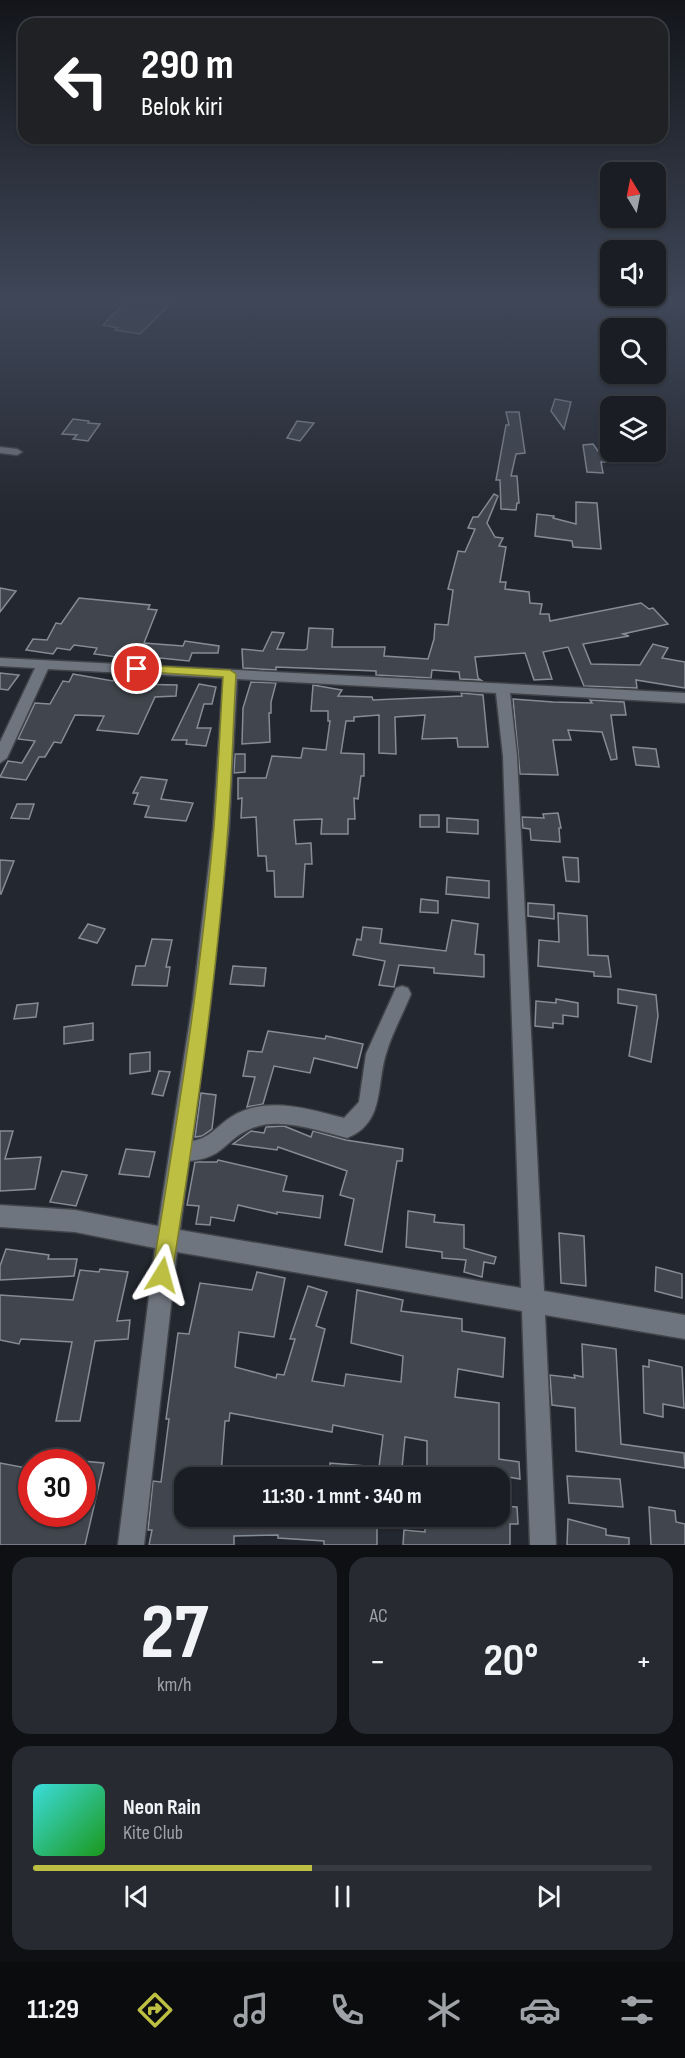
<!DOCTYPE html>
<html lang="id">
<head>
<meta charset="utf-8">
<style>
	:root { --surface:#1a1d23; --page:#272a30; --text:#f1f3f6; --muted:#9fa2a6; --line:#383b41; --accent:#bdbf43 }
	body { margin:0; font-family:"Sofia Sans Condensed",sans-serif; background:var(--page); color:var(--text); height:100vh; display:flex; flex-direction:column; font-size:22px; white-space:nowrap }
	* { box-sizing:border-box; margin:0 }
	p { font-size:20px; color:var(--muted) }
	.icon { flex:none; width:33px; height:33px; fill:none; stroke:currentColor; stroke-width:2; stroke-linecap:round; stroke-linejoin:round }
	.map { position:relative; height:1545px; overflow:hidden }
	.panel { display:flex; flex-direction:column; gap:12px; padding:12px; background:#0e1013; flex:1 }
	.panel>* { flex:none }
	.top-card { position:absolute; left:18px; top:18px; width:650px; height:126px; border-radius:18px; box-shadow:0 2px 4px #0004,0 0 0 2px var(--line); background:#202124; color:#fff; overflow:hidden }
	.needle { width:39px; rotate:350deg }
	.tools { position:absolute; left:600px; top:162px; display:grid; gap:12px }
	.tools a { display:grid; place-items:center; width:66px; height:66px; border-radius:12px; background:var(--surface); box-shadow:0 2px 4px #0004,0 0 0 2px var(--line); font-size:30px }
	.speed { position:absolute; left:18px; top:1449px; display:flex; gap:12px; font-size:30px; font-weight:700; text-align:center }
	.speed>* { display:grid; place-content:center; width:78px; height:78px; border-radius:50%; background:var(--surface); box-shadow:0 2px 4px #0004,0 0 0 2px var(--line); line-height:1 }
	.speed .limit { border:9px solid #d22; background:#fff; color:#111 }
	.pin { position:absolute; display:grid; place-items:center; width:51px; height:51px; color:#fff; margin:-26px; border:3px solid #fff; border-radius:50%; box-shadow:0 2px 6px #0007 }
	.me { position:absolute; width:66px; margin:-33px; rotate:8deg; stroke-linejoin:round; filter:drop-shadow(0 0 4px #0008) }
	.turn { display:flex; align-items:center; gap:21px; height:126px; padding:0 24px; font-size:27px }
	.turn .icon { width:78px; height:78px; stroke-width:2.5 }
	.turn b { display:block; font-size:42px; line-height:51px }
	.big { font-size:45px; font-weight:700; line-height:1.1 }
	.panel .tile { flex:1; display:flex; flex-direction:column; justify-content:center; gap:9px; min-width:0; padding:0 21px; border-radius:18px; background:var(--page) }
	.panel .dial { align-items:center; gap:0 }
	.dial b { font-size:78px; line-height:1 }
	.song { display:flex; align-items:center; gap:18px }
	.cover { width:72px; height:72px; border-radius:9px; background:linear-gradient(135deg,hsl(180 70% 55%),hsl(120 70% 35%)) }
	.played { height:6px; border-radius:3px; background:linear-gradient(90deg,var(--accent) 45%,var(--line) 45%) }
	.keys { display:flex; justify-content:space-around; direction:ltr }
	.heat { display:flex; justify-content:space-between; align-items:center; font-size:33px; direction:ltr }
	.panel .tiles { flex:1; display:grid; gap:12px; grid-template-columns:1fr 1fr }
	.tile:last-child { grid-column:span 2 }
	.trip { position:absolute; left:174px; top:1467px; width:336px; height:60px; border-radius:18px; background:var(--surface); box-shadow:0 2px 4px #0004,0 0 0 2px var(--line); font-weight:700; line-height:60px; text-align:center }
	.tabs { display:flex; height:96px; justify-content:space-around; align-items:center; background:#0a0c0e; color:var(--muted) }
	.tabs .icon { width:42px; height:42px }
	.tabs .selected { color:var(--accent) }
	.tabs b { font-size:27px; color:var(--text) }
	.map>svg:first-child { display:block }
	.building { fill:#41464e; stroke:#868c96; stroke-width:1.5 }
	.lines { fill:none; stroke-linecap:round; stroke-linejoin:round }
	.street-casing { stroke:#40444a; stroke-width:3 }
	.street { fill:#6f757e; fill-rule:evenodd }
	.route { fill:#bdbf43; stroke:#7b7c2c; stroke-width:1.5 }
</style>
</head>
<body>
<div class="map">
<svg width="685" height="1545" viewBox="0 0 685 1545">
	<rect width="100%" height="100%" fill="#23272f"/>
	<g class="building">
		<path d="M126 301H173L140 334 115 330 118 328 103 325Z"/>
		<path d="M555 399 571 402 564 429 551 411Z"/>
		<path d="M506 412H519L525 453 516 454 511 476H517L519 503H517L516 510 501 509 500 480H496L506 425H509Z"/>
		<path d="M73 419 89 421 88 423 100 424 88 441 73 439 77 435 62 434Z"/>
		<path d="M297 421 314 423 300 441 287 438Z"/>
		<path d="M593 444 606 462H601L603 473 587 472 583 445Z"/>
		<path d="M494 494 498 496 487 523 495 537 503 538 499 546 506 547 500 582H506L505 589 529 592 530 603 542 604 540 614H549L550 621 641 603 649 609 653 608 668 624 623 634 629 636 583 644 591 664 640 665 653 644 668 648 662 658 685 662V688L636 680 637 688 584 686 568 647 543 652 552 679 534 680 525 653 475 657 478 678 481 680 460 679 459 672 432 670 431 678 376 675V671L276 667V670L243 668 242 649 263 651 272 632 284 633 277 649 304 650 307 649 309 628 333 629 332 647H385L384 656 428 659 434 639 435 624 448 625 453 590 448 589 458 551 465 552 475 529 468 528 473 517H478Z"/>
		<path d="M576 502 597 503 601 549 573 547 572 541 535 536 537 514 554 516 553 518 576 524Z"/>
		<path d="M0 588 16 591 0 612Z"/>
		<path d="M79 598 150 605 148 609 157 610 144 643 183 646 185 641 219 646 218 653H192L189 661 160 658 158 663 123 662 125 658 94 654 97 648 74 645 70 650 57 648 53 654 26 650 33 639 47 640 56 623 61 624Z"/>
		<path d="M0 673 19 675 8 690 0 689Z"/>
		<path d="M73 674 113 681 117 675 135 676 131 684 177 685 176 696 155 697 138 734 97 730 104 716 75 715 61 743 54 742 45 757H39L26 780 0 777 8 761 22 763 35 741 18 739 35 703 50 704 63 681 69 682Z"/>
		<path d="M251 682 276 683 271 702V713H269L270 742 242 744 243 708Z"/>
		<path d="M199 684 216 687 212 704H204L197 728H211L206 746 186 744 187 740H172Z"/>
		<path d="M313 685 342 690 338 696 372 697 373 700 462 696 461 693 483 695 488 747H458L457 738 422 739 425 715 395 717 396 754 379 753V715L354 717V721H346L341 753 364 754V776H361L358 799 354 798 355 819H348V834H321L322 819 294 820 296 844 311 843 312 864H305L303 897H275L274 871H267L266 856H258L256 817 241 818 242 798 238 799V778H266L272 756 301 758 303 748 326 750 330 721H328V711H311Z"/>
		<path d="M513 699 553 702 592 703 590 700 624 702 626 715H611L617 759 611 760 602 732 568 730 571 740H553L558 775 520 774Z"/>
		<path d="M633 747 656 749 659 767 636 765Z"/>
		<path d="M235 754H245V772L234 773Z"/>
		<path d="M141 777 167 780 161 799 193 803 186 821 145 817 149 806 134 804 138 793H133Z"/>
		<path d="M17 804H34L29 819 11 818Z"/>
		<path d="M558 813 561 828H559L560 842 531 840 530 829 523 828 522 817 544 818 543 814Z"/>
		<rect x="420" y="815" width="19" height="12"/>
		<path d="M447 818 478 820V834L447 832Z"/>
		<path d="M563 857 578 858 579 882 566 881Z"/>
		<path d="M0 860 14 861 1 894H0Z"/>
		<path d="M447 877 489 881V898L446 894Z"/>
		<path d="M421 899 438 901V913L420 912Z"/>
		<path d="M528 903 554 905V919L528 916Z"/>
		<path d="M558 913 587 916 588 955 608 956 611 977 594 976V972L538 966 539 940 559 942Z"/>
		<path d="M452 920 478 924 475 954 484 955V977L434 973V968L399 965 394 987 379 985 385 961 353 955 357 939 361 940 363 927 382 929 380 943 446 951Z"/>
		<path d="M88 924 105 929 97 943 79 938Z"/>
		<path d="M152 939 172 940 166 967H170L167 986 132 985 136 966H145Z"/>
		<path d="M233 966 266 968 264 986 230 984Z"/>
		<path d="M618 989 656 995 658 1016 651 1062 629 1056 637 1006 618 1003Z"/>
		<path d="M556 999 578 1003V1017L563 1015V1024L553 1023V1028L535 1026 536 1001 556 1003Z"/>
		<path d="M38 1003 36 1017 14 1019 17 1005Z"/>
		<path d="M93 1023V1040L64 1044V1027Z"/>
		<path d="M268 1031 325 1039 326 1036 363 1044 357 1068 314 1058 310 1073 274 1066 263 1104 247 1107 255 1077 243 1076 248 1051 262 1052Z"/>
		<path d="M150 1052V1071L130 1074V1054Z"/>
		<path d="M159 1071 170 1072 163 1096 152 1094Z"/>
		<path d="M201 1093 216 1095 212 1129 202 1136 195 1137Z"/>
		<path d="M284 1126 311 1137 313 1131 346 1140 403 1149 402 1161H397L382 1252 345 1245 354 1199 340 1195 347 1171 278 1147 277 1150 233 1144 251 1131 264 1133 266 1127Z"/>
		<path d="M0 1131H13L5 1159 41 1157 35 1189 0 1191Z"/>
		<path d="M126 1149 155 1152 149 1177 119 1174Z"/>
		<path d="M218 1160 287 1176 283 1191 323 1196 320 1218 277 1212V1214L238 1205 234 1221 211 1217 210 1225 196 1224 199 1206 187 1205 195 1162H217Z"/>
		<path d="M62 1171 87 1175 76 1206 50 1202Z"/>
		<path d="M408 1211 435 1215 434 1222 464 1225V1248L496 1257 494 1264 484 1262 482 1277 464 1272 466 1260 442 1258V1252L406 1247Z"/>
		<path d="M559 1233 584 1236 586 1286 561 1283Z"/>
		<path d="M6 1249 49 1255 48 1259H77L74 1276 0 1280V1266Z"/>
		<path d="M656 1267 682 1274V1298L655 1291Z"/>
		<path d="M100 1269 128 1272 117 1321 130 1320 128 1339 95 1341 80 1421H56L72 1342 21 1339 19 1344 0 1340V1295L73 1300 80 1270 99 1272Z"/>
		<path d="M257 1272 285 1278 274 1337 239 1332 235 1367 276 1378 277 1374 284 1375 295 1339H290L308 1286 327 1292 316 1326 325 1329 312 1381 344 1386 346 1374 401 1382 403 1356 351 1343 357 1290 403 1300 401 1311 462 1319V1331L505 1338 503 1377 458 1369 455 1397 499 1403V1459L519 1462 520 1479 501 1476 427 1478V1441L405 1437 401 1478H330V1463L379 1467 383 1435 333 1425 332 1432 230 1413 229 1421H225L221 1474H184V1516H311L310 1522 377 1527V1545H324V1541L278 1538V1535L234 1536V1545H149L152 1530H148L153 1481 161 1482 169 1419H166L178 1333 189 1334 200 1283 252 1290Z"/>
		<path d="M582 1344 616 1349 621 1444 684 1453 685 1468 576 1451 575 1408 552 1405 550 1375 575 1378 574 1375 583 1377Z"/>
		<path d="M649 1360 682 1367 684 1408 663 1404V1417L644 1413 643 1366 649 1367Z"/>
		<path d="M82 1461 104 1463 85 1545H0V1463L32 1469V1514H82Z"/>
		<path d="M567 1476 620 1479 623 1507 569 1503Z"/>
		<path d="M500 1506 517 1507 518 1524H510V1545H403L404 1530 425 1532V1516H500Z"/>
		<path d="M649 1507 675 1511 676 1522 685 1524V1545H651Z"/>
		<path d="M568 1519 606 1529V1535L629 1538V1545H567Z"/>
	</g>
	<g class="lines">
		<defs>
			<g id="street">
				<path d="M0 447 17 449 22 452 17 455 0 453Z"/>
				<path d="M0 658 685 693V703L510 693 517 756 544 1291 685 1315V1339L545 1315 556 1545H530L522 1311 177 1252 144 1545H118L155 1248 75 1232 0 1227V1205L75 1210 158 1226 193 999 213 829 223 678 48 669 7 758 0 763V742L35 668 0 666ZM237 679 496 693 503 756 521 1288 180 1230 189 1161C225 1158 224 1140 250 1129 279 1116 318 1131 347 1138 385 1123 376 1086 386 1054 392 1033 403 1014 411 994L408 988 402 986 396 988 366 1054 359 1102 344 1118C308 1109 266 1095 231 1117 217 1126 209 1139 192 1141L211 999 229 829Z"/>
			</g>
		</defs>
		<use href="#street" class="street-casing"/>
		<use href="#street" class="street"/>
	</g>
	<linearGradient id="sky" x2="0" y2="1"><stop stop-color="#13151a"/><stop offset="0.58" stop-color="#3f4758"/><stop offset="1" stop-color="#3f4758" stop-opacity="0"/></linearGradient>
	<rect width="685" height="518" fill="url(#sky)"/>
	<path class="route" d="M137 665 230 670 236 674C233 725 232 777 228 828 217 977 195 1127 172 1275L169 1282 162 1285 155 1282 152 1275C176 1127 201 977 214 827 218 777 220 727 223 677L133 671 131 669Z"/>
</svg>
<div class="tools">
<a><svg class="needle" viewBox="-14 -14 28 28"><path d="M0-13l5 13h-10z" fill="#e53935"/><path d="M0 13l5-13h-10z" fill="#9fa2a6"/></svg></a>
<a><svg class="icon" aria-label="sound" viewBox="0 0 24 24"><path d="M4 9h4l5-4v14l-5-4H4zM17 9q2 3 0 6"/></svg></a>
<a><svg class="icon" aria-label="search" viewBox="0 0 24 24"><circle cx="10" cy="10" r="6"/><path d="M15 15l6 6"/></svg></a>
<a><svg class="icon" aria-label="layers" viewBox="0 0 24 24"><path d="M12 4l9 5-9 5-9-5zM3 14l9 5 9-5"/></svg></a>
</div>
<div class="speed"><div class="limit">30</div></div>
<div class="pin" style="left:137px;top:669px;background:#d93025"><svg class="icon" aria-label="arrive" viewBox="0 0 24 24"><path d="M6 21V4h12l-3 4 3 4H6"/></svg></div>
<svg class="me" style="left:162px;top:1275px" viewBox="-20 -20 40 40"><path d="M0-17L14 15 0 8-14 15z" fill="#bdbf43" stroke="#fff" stroke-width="4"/></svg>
<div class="trip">11:30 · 1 mnt · 340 m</div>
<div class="top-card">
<div class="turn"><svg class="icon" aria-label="left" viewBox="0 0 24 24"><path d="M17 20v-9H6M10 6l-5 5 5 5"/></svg><div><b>290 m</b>Belok kiri</div></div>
</div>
</div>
<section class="panel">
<div class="tiles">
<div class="tile dial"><b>27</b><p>km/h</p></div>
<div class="tile"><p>AC</p>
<div class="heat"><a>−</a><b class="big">20°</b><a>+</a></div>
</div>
<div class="tile">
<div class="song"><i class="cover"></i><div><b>Neon Rain</b><p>Kite Club</p></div></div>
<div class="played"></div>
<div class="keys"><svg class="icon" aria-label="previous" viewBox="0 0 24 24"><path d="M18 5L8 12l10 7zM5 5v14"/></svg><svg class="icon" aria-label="pause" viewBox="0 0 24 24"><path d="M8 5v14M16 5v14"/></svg><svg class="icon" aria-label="next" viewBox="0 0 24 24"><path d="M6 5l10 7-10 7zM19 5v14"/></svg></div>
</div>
</div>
</section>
<nav class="tabs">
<b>11:29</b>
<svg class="icon selected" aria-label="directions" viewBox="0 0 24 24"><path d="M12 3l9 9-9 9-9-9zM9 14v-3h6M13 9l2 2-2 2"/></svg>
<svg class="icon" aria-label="music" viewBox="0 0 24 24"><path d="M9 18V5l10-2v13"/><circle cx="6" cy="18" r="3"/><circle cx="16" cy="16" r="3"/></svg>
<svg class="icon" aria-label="phone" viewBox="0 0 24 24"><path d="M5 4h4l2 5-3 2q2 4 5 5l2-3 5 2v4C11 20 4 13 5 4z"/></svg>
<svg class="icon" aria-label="climate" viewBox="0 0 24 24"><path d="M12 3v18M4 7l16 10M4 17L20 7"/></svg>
<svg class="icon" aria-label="car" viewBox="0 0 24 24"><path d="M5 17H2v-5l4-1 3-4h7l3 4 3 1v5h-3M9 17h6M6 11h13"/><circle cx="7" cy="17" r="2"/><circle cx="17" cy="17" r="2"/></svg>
<svg class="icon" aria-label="filters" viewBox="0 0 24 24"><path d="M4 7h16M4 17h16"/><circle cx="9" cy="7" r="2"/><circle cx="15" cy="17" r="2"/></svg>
</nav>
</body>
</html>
